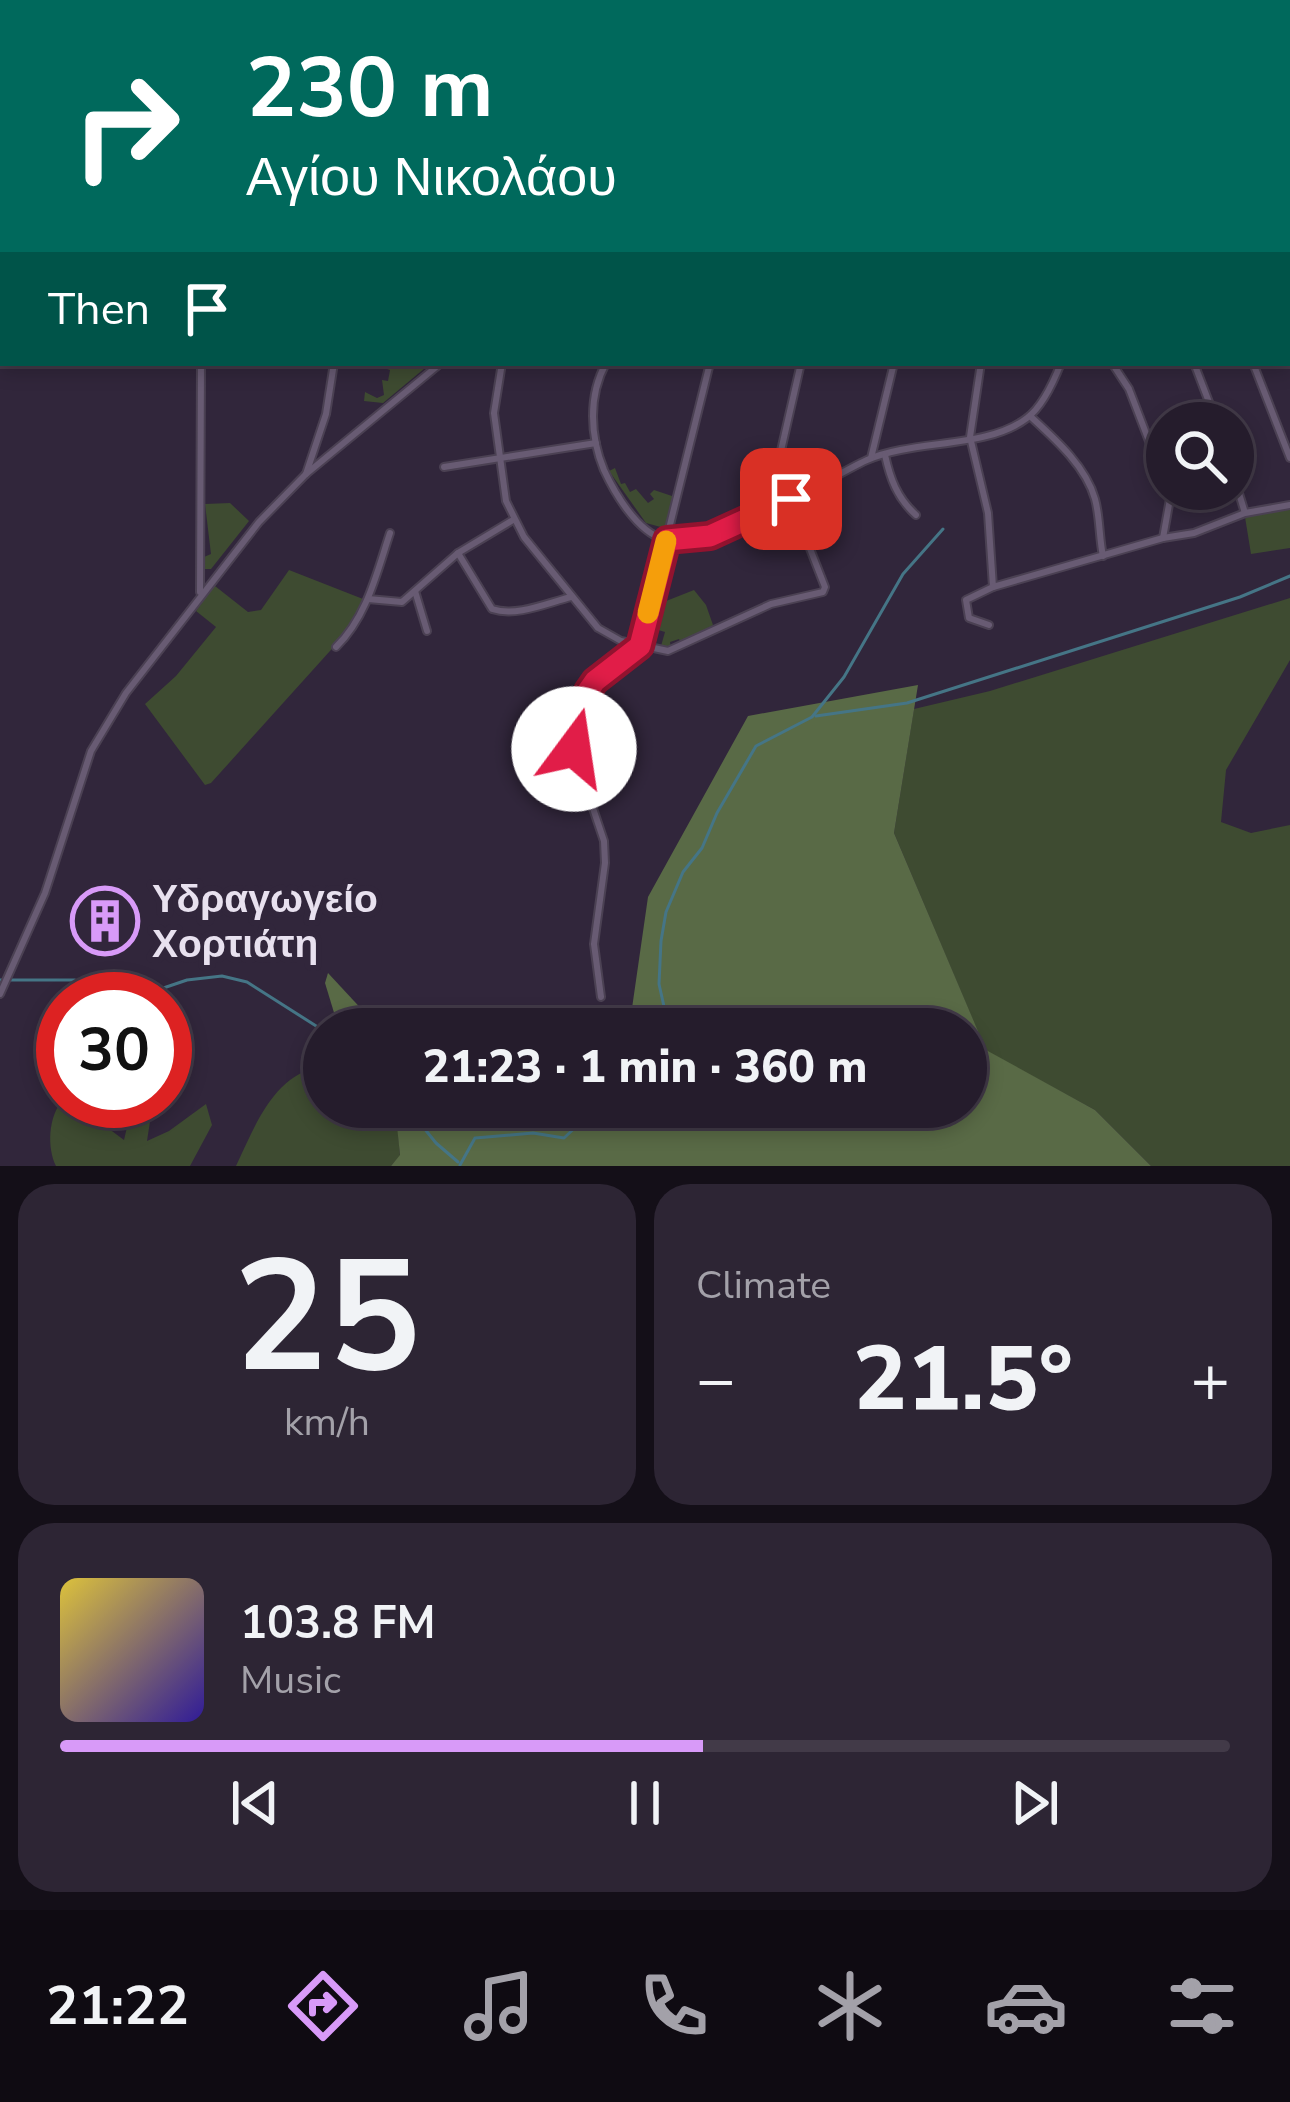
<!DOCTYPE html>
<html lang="en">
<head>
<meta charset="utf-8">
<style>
	:root { --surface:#251c2c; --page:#2d2534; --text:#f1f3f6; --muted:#a3a1a9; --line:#423a48; --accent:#d89af8 }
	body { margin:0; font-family:"Nunito Sans",sans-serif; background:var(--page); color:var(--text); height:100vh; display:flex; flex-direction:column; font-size:45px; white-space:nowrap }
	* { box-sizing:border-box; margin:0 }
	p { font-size:39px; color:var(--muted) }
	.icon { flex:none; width:66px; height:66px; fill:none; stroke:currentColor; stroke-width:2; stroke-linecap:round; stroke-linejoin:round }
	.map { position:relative; height:1166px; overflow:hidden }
	.drawer { display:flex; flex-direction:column; gap:18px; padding:18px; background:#140f18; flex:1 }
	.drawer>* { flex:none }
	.hud { position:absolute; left:0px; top:0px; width:1290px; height:366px; box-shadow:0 6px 18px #0003,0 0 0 3px var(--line); background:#00695c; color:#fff; overflow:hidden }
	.tools { position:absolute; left:1146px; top:402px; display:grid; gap:24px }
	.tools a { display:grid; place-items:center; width:108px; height:108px; border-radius:50%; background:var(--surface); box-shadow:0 6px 18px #0003,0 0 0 3px var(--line); font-size:60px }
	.speed { position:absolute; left:36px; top:972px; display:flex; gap:24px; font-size:60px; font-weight:700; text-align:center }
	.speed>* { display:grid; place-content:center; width:156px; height:156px; border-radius:50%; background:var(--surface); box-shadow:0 6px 18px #0003,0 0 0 3px var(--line); line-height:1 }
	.speed .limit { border:18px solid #d22; background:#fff; color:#111 }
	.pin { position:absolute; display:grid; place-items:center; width:102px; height:102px; color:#fff; margin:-51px; border-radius:24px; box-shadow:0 6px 18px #0006 }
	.me { position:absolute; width:132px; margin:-66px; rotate:14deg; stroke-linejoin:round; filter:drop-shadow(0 0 9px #0008) }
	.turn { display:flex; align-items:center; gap:42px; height:252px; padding:0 48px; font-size:54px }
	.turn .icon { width:156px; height:156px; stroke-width:2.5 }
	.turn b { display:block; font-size:84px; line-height:102px }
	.then { display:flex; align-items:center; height:114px; padding:0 48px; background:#0003; gap:24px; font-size:45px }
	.big { font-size:90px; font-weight:800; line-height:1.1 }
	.drawer .tile { flex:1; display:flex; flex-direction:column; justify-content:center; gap:18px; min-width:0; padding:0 42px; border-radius:36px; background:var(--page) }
	.drawer .dial { align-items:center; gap:0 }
	.dial b { font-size:156px; line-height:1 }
	.song { display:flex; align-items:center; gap:36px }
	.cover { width:144px; height:144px; border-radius:18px; background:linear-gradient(135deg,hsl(50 70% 55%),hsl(250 70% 35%)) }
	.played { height:12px; border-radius:6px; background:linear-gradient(90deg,var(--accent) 55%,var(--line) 55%) }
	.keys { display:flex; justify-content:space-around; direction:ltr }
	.heat { display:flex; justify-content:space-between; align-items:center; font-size:66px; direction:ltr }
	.drawer .tiles { flex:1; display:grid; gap:18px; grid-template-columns:1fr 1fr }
	.tile:last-child { grid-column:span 2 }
	.trip { position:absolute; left:303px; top:1008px; width:684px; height:120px; border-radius:60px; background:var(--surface); box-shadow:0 6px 18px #0003,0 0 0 3px var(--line); font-weight:800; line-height:120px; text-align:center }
	.tab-bar { display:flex; height:192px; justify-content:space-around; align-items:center; background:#0f0b12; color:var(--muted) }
	.tab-bar .icon { width:84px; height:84px }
	.tab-bar .selected { color:var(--accent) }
	.tab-bar b { font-size:54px; color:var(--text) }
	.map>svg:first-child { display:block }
	.green { fill:#3e4b31 }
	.forest { fill:#596a46 }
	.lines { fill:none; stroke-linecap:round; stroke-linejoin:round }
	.stream { stroke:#457586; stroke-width:3 }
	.minor-casing { stroke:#4b4153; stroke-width:10 }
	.tertiary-casing { stroke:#4b4153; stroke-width:10 }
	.minor { stroke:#685b73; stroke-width:6 }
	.tertiary { stroke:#685b73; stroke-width:6 }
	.route-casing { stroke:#92132f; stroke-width:30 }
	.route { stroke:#e11d48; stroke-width:21 }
	.slow { stroke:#f59e0b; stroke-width:21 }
	.labels { text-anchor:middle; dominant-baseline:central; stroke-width:12; stroke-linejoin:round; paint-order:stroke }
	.poi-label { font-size:39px; font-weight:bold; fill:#e8e1ef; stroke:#31263b; text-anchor:start }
</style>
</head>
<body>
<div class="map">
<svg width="1290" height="1166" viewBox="0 0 1290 1166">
	<rect width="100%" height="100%" fill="#31263b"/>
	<g class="green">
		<path d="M379 363H431L383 403 364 401 365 392 377 398 384 395 382 380 388 381 390 370 378 366Z"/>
		<path d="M615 468 621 484 625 483 630 492 636 489 648 503 654 499 650 494 654 490 675 497 668 529 646 523 609 471Z"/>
		<path d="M230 503 249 521 211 569H205L204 557 211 554 205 504Z"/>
		<path d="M1290 507V548L1251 554 1245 517Z"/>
		<path d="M231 560 234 561 215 586 248 612 261 610 289 570 363 599 348 631 211 783 205 785 145 704 176 676 216 627 196 611Z"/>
		<path d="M694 590 706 605 713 625 681 644 679 639 670 642 671 648 661 646 665 632 655 629 650 643 647 641 656 605Z"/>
		<path d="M1290 598V660L1226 770 1221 822 1251 833 1290 825V1166H1151L1095 1110 986 1051 894 833 914 709 990 691Z"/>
		<path d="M324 1066V1107L396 1108 400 1156 391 1166H236C256 1124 274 1073 324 1066Z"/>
		<path d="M63 1100 82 1101 93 1117 124 1140 128 1123 151 1115 147 1141 169 1131 206 1104 212 1125 190 1166H56C47 1148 48 1116 63 1100Z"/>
	</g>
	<g class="forest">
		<path d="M918 685 894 833 986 1050 1095 1110 1151 1166H391L400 1155 395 1107H433L557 1126 579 1107H966V1029H629L648 897 748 716Z"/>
		<path d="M328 973 380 1029H339L325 983Z"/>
	</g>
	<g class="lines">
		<g class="stream">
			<path d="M816 716 907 703 1240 597 1290 576"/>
			<path d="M0 980H75"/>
			<path d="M95 986 131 999 187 980 222 976 247 982 324 1031"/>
			<path d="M663 1029 667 1020 659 984 661 941 666 912 683 872 702 848 717 813 756 746 812 717 844 677 903 574 943 529"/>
			<path d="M407 1107 436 1143 458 1162"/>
			<path d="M460 1165 475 1138 533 1133 564 1138 597 1107"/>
		</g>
		<defs>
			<g id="minor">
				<path d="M206 0 221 3"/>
				<path d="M1159 0H1175"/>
				<path d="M1198 0 1199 3"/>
				<path d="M1229 0 1231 3"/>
				<path d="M1283 0 1284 3"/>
				<path d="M932 3 933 0"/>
				<path d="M1073 3V0"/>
				<path d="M1142 3 1144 0"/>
				<path d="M1287 7 1290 10"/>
				<path d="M1287 142H1290"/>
				<path d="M1287 209H1290"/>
				<path d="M1287 254 1290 264"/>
				<path d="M0 307 3 305"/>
				<path d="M502 363 494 413 506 501 524 537 598 628 621 641 668 651 771 604 823 592 825 587 791 500"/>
				<path d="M606 363C588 396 590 436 604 470 615 494 637 531 663 539 718 555 818 482 867 460 914 439 987 449 1027 418 1043 406 1054 381 1061 363"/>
				<path d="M981 363 970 437 988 513 993 587"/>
				<path d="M1112 363 1129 389 1167 488"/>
				<path d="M1194 363 1217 423"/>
				<path d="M1253 363 1290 458"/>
				<path d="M1030 416C1054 438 1086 466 1095 499 1100 517 1099 537 1103 556"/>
				<path d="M885 455C890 478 897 498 916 515"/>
				<path d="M871 458 894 363"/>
				<path d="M444 467 596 443"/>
				<path d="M306 474 326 414 334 363"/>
				<path d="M1233 474 1245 513"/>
				<path d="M767 512 801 363"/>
				<path d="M1163 538 1170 499 1167 489"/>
				<path d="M458 553 492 609C517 617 547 603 571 597"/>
				<path d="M415 591 427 631"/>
				<path d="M200 592 201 363"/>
				<path d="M368 599 402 602 458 553 513 520"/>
				<path d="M989 625 969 618 966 600 993 587 1163 538 1194 533 1245 513 1290 505"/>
				<path d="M336 647C367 617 377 572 390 533"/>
				<path d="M601 997 594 944 605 863 604 841 575 755 576 735 584 699 595 681 640 646 710 363"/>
			</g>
			<g id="tertiary">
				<path d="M1287 55H1290"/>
				<path d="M0 994 45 893 91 751 126 693 259 522 306 474 441 363"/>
			</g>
		</defs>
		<use href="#minor" class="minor-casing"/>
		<use href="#tertiary" class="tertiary-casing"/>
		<use href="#minor" class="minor"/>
		<use href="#tertiary" class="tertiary"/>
	</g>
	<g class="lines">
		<defs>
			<path id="route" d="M574 749 588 691 595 681 640 646 667 540 710 536 791 499"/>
		</defs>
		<use href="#route" class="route-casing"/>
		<use href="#route" class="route"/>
		<path class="slow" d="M648 613 666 541"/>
	</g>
	<defs>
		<symbol id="building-ring" viewBox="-11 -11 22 22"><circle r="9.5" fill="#31263b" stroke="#d89af8" stroke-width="1.5"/><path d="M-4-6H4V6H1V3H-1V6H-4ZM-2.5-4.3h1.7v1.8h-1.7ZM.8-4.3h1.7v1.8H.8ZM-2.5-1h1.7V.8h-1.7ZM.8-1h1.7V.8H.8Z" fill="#d89af8"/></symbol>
	</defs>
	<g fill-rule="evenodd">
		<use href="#building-ring" x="67" y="883" width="76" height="76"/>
	</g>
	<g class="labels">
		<g class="poi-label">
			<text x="152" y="899">Υδραγωγείο<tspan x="152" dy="45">Χορτιάτη</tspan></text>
		</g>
	</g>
</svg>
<div class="tools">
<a><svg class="icon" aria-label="search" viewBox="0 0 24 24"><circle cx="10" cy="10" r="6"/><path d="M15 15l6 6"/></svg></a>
</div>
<div class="speed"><div class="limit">30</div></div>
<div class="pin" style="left:791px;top:499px;background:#d93025"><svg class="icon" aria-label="arrive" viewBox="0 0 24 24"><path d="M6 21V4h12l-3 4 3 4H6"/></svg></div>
<svg class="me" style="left:574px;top:749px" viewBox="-20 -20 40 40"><circle r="19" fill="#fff"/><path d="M0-13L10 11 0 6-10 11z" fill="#e11d48"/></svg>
<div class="trip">21:23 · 1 min · 360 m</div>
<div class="hud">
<div class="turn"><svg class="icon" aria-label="right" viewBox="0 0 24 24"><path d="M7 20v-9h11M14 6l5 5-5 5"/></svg><div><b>230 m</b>Αγίου Νικολάου</div></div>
<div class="then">Then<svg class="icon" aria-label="arrive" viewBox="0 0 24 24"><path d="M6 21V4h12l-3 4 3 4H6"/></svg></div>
</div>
</div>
<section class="drawer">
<div class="tiles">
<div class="tile dial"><b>25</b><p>km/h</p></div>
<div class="tile"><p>Climate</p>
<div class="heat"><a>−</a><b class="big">21.5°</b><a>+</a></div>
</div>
<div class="tile">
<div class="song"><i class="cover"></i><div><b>103.8 FM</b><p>Music</p></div></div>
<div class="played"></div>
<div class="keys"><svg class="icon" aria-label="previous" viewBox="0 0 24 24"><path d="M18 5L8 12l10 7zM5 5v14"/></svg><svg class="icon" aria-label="pause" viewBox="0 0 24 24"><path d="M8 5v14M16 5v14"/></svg><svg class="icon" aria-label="next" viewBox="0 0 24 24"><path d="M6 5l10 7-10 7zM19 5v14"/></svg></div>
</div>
</div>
</section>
<nav class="tab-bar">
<b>21:22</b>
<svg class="icon selected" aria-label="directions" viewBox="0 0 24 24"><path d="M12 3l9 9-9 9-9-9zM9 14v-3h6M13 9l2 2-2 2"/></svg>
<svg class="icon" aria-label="music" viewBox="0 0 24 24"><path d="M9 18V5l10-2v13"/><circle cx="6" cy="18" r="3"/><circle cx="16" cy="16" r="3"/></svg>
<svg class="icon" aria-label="phone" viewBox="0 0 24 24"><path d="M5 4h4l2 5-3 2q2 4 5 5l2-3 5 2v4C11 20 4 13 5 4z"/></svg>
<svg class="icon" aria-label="climate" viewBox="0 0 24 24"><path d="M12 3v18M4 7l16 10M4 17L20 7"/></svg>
<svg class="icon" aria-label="car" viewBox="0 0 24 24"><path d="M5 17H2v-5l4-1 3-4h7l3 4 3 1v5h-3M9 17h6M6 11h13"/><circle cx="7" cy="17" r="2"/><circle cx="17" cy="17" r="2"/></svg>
<svg class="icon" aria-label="filters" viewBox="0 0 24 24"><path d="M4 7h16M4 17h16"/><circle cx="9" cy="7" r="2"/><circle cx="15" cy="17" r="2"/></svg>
</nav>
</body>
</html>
